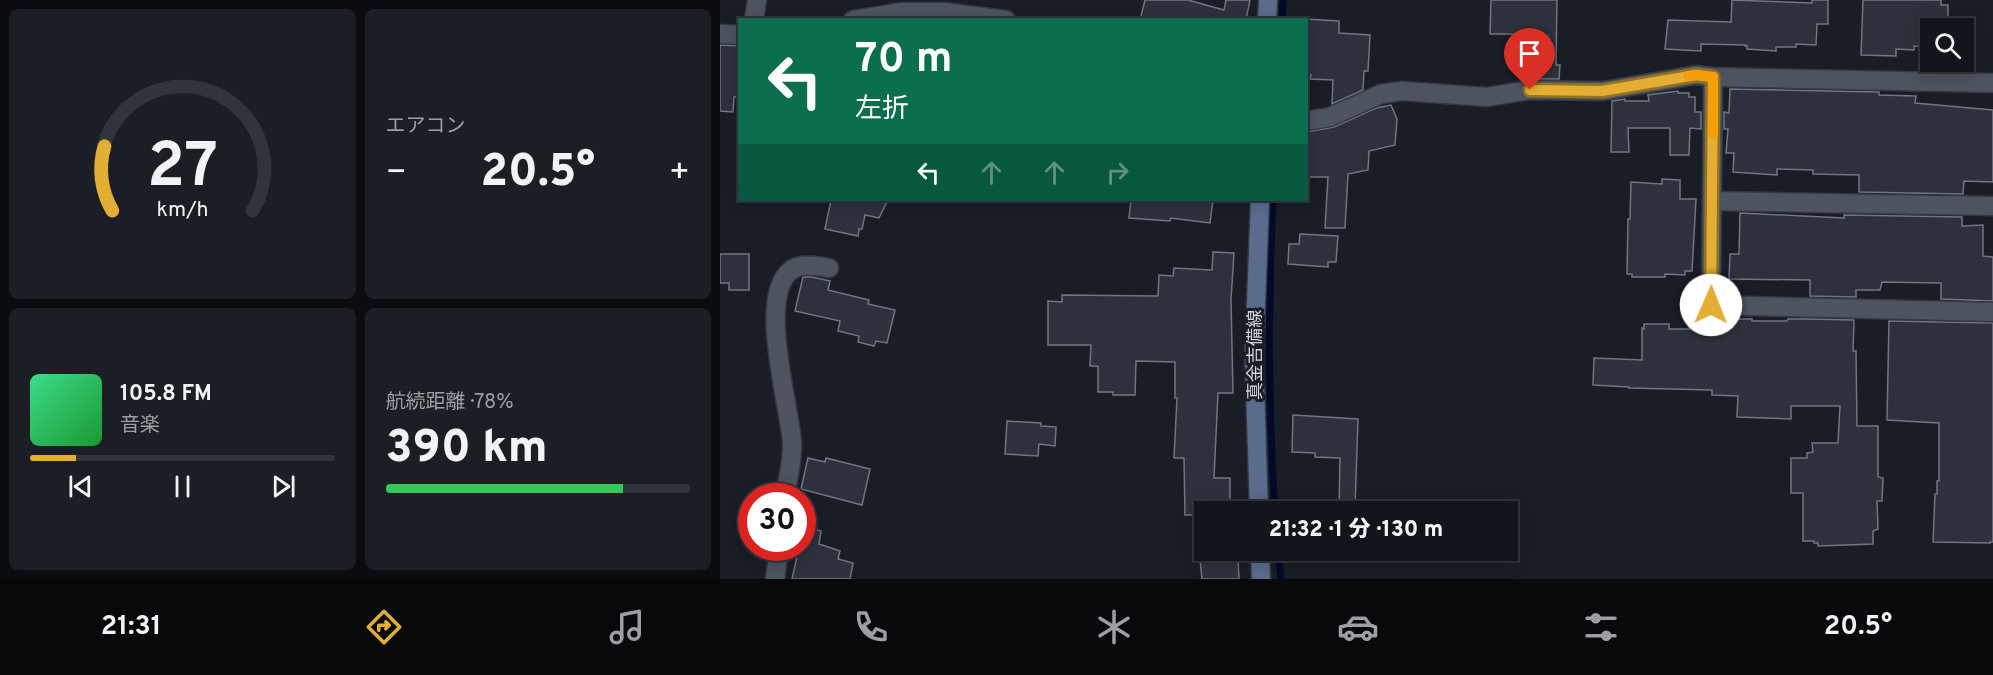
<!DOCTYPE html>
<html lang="ja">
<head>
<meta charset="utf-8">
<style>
	:root { --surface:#12161c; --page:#1b1f25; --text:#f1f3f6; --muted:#9c9fa3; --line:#31353b; --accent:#e2af34 }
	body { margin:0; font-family:Overpass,"Noto Sans JP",sans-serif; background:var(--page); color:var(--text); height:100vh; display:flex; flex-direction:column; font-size:22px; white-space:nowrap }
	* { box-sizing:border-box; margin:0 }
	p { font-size:20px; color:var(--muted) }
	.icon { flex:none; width:33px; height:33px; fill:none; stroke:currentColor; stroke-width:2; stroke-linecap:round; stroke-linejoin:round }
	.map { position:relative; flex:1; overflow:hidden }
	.side { display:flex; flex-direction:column; gap:9px; padding:9px; background:#0a0c0f; width:720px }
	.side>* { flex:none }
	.top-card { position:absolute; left:18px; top:18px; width:570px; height:183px; border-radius:0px; box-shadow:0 3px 15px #0003,0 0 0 2px var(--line); background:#0b6e4f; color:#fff; overflow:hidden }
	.fabs { position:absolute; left:1200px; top:18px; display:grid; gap:12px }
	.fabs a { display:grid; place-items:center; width:54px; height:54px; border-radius:0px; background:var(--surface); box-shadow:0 3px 15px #0003,0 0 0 2px var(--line); font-size:30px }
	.speed { position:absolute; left:18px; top:483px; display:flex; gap:12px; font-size:30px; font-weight:700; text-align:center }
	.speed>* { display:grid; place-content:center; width:78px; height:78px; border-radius:50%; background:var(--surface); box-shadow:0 3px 15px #0003,0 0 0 2px var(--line); line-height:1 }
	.speed .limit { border:9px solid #d22; background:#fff; color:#111 }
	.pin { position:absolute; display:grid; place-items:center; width:51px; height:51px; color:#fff; margin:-62px -26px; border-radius:50% 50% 50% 0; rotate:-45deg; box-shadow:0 0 6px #0007 }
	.pin .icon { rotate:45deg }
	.me { position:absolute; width:66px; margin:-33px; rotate:1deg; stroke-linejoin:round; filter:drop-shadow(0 0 4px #0008) }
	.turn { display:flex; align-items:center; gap:21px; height:126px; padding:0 18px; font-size:27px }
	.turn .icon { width:78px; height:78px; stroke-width:2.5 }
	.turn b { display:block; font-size:42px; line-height:51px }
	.lanes { display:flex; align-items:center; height:57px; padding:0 18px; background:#0003; justify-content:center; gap:30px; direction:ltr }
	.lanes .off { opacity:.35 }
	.big { font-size:45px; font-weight:800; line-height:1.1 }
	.side .tile { flex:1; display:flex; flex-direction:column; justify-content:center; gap:9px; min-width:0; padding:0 21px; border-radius:9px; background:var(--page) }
	.side .dial { align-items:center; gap:0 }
	.dial svg { height:156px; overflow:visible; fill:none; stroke:var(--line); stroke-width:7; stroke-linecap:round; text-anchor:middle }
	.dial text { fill:var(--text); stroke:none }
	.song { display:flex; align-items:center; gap:18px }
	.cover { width:72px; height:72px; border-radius:9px; background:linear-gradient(135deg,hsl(150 70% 55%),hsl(130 70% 35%)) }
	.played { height:6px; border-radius:3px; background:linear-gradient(90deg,var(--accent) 15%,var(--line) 15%) }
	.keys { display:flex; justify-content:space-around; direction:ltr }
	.heat { display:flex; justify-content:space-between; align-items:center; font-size:33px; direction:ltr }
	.charge { height:9px; border-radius:4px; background:linear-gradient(90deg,#34c759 78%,var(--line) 0) }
	.side .tiles { flex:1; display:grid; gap:9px; grid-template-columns:repeat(2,1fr) }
	.trip { position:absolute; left:474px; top:501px; width:324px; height:60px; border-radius:0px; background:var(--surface); box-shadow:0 3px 15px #0003,0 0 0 2px var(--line); font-weight:800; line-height:60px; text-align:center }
	.tabs { display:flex; height:96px; justify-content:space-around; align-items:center; background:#07090b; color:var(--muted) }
	.tabs .icon { width:42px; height:42px }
	.tabs .on { color:var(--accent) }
	.tabs b { font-size:27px; color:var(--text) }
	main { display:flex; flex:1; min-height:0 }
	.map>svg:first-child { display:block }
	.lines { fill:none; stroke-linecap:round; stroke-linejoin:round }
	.stream { stroke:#020a2a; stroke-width:7 }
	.building { fill:#2c313c; stroke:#6f7582; stroke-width:1.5 }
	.street-casing { stroke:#353840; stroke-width:21 }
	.secondary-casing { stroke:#353840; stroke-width:21 }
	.street { stroke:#4d535f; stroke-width:18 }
	.secondary { stroke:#5b6b8d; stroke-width:18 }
	.route-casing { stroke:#937222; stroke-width:15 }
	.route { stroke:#e2af34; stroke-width:10 }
	.slow { stroke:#f59e0b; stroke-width:10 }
	.labels { text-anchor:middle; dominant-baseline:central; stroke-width:6; stroke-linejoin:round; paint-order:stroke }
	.street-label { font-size:18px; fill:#d1d5dc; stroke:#181d26 }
</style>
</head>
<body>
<main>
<section class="side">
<div class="tiles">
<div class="tile dial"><svg viewBox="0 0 100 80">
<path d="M14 69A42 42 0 1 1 86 69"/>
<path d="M14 69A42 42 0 0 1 10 36" stroke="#e2af34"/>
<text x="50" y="56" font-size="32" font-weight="700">27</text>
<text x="50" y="72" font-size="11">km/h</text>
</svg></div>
<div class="tile"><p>エアコン</p>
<div class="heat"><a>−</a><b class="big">20.5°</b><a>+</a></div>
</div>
<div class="tile">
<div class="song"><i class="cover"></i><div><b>105.8 FM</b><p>音楽</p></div></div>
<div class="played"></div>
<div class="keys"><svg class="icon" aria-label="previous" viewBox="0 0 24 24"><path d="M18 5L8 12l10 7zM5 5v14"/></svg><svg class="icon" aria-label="pause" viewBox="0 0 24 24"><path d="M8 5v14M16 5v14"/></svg><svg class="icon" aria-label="next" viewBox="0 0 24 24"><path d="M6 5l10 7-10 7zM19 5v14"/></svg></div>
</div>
<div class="tile"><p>航続距離 · 78%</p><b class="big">390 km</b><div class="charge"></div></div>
</div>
</section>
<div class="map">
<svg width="1273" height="579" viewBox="0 0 1273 579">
	<rect width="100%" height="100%" fill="#181d26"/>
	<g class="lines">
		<g class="stream">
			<path d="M562 20 563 0"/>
			<path d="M553 200C548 304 548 407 555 512"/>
			<path d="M558 550 561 579"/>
		</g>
	</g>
	<g class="building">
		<path d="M425 0H468L504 10 506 0H530L526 20H420Z"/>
		<path d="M771 0H837L836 65H840L839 79H814L812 39H793V34H770Z"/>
		<path d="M1012 0 1092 3V0H1108V24H1097L1096 45 1076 44V47H1056V51L1027 49V46H1025V45L981 44V51L945 49 948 20 1011 22Z"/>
		<path d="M1143 0H1221V5H1228V28H1210V47L1194 46V50L1176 49V56L1141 55Z"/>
		<path d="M586 19 619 21V33L650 35 648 71H644L643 90 612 104 613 80 590 79 591 75H586Z"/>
		<path d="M0 45 19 46 17 65H20V97H14L13 112 0 111Z"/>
		<path d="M1010 89 1159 92V95L1196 96 1195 103 1273 110V182L1244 181 1243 194 1139 192V175L1093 174V170L1057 169V175L1013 172 1014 153H1006L1008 129H1004V112L1009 113Z"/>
		<path d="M958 91V93H969V97H975V112H981V129L970 128 969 155H950V128H908L909 152H891L892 101 905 99V101H929L928 95Z"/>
		<path d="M671 105 677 119 675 145 649 151 648 170 628 174 625 228H605L608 177H586V132L614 127 656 108Z"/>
		<path d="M942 179 960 180V199H976L972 271H965V275L945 274V277H912V274H907L908 219H910L911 182 942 184Z"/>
		<path d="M111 200H168L159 218 145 215 142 229H139L138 236 105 229Z"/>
		<path d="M411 200H493L490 223 451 218 450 221 409 218Z"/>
		<path d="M1020 213 1124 218V215L1242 217V226L1263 225V256L1273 257V301L1221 299V283L1162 282 1160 290H1136V297L1090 296V280L1009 279 1010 254H1019Z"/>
		<path d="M580 234 618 236 616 262H608V267L568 264 569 244H579Z"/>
		<path d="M493 252 514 253 511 300 513 393H498L494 478H510V512H484V515H465L464 458H454L457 398H455V362L416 361 415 395H393V392H378V366H370L371 345H328V301L342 302V295L438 296 439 275 453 276 454 268 492 270Z"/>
		<path d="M0 254H29V290H9V283H0Z"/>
		<path d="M83 277H92L110 281 108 290 149 300 148 304 175 310 167 343 156 341 154 346 138 342 139 336 118 331 120 321 75 311Z"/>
		<path d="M998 319H1032V321H1067L1068 319H1089L1134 320 1133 351H1136L1137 426H1158V477L1163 478 1162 501H1157L1158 529 1153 531V544L1098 546V543H1094V541H1083V493H1071V458H1087V453L1093 452 1092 443H1118L1120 406H1071V419L1017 417 1018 396 992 395V390L909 388V387L873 385 874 358 922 360V328L924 329V324H949V329H998Z"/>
		<path d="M1169 321 1273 323V542H1270V543L1213 542 1215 494H1217V481H1219V423L1167 420Z"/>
		<path d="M573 415 638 419 635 508H619L620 458 595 457V453L572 452Z"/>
		<path d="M287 421 321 423V426L336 427 335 446 319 444 318 456 285 454Z"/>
		<path d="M88 458 105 462 106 458 150 469 142 505 81 489Z"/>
		<path d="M82 526 101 531 99 544 120 551 118 559 133 563 130 579H72L79 548H82Z"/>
		<path d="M479 550H515V561L518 560 519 579H482Z"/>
	</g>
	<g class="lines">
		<defs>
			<g id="street">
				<path d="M34 20 37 0"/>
				<path d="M133 20 182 12H223L286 20"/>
				<path d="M0 34 20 35"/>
				<path d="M993 77 991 305 1273 312"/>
				<path d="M586 121 610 117 661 94 682 91 767 97 810 90 883 91 976 75 993 77 1273 83"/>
				<path d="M992 201 1273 206"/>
				<path d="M65 496C68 479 73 459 72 442 70 407 33 284 77 267 86 264 99 266 109 268"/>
				<path d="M55 579 59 548"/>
			</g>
			<g id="secondary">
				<path d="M547 20 548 0"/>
				<path d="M539 512 534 355 540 200"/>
				<path d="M540 550 541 579"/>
			</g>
		</defs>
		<use href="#street" class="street-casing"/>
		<use href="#secondary" class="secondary-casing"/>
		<use href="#street" class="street"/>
		<use href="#secondary" class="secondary"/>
	</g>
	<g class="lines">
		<defs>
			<path id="route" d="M810 90 882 91 976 75 993 77 991 305"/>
		</defs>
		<use href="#route" class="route-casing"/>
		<use href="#route" class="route"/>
		<path class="slow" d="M968 76 976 75 993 77V134"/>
	</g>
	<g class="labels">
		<g class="street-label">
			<text transform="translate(536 355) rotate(-90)">真金吉備線</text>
		</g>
	</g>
</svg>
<div class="fabs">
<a><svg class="icon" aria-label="search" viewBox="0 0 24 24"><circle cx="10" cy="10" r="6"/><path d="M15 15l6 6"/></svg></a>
</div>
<div class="speed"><div class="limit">30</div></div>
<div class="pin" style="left:810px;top:90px;background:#d93025"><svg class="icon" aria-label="arrive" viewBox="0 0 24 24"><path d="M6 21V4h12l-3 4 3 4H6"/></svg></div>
<svg class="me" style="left:991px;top:305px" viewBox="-20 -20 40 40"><circle r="19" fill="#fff"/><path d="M0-13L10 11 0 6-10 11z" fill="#e2af34"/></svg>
<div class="trip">21:32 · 1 分 · 130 m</div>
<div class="top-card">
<div class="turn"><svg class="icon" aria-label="left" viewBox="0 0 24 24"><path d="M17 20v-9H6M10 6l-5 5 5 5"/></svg><div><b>70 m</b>左折</div></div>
<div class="lanes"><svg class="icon" aria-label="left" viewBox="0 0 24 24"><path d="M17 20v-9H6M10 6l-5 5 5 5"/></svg><svg class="icon off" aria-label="ahead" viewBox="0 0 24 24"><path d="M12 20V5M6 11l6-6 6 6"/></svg><svg class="icon off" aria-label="ahead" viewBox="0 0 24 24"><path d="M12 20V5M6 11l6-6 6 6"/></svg><svg class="icon off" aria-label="right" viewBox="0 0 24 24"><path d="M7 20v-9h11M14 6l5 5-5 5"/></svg></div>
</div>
</div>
</main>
<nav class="tabs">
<b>21:31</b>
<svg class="icon on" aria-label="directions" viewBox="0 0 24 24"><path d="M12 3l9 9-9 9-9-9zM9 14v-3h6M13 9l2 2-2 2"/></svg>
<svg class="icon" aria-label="music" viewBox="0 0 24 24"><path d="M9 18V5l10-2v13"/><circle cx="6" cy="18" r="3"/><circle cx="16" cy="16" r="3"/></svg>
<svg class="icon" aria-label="phone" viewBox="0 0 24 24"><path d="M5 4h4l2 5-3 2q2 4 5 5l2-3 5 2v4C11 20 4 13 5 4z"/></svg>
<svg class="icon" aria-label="climate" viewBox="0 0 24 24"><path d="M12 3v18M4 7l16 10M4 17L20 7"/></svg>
<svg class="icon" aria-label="car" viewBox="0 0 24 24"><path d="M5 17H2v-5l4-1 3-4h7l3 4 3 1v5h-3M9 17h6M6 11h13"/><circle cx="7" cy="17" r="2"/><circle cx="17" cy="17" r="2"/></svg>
<svg class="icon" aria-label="filters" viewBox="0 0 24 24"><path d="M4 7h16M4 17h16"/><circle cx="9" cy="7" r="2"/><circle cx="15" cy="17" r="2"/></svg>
<b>20.5°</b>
</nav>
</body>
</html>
